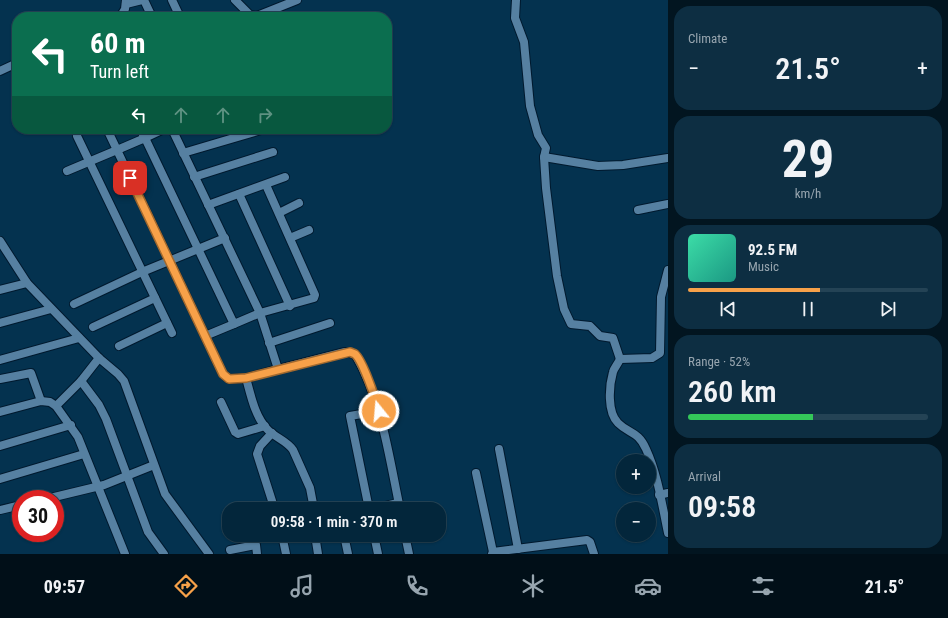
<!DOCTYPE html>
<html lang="en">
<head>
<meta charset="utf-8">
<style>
	:root { --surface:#03263b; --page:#0d2e42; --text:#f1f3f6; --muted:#97a5af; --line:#244355; --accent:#f7a149 }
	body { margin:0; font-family:"Roboto Condensed",sans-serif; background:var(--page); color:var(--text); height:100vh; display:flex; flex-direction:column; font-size:15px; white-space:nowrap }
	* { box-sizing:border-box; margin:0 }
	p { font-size:13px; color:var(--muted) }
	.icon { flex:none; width:22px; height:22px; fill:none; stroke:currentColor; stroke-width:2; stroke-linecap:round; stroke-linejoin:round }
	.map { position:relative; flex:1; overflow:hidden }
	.details { display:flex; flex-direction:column; gap:6px; padding:6px; background:#021520; width:280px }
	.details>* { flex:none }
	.top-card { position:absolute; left:12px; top:12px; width:380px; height:122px; border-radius:16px; box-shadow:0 1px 3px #0004,0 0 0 1px var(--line); background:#0b6e4f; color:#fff; overflow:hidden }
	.buttons { position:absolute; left:616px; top:454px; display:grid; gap:8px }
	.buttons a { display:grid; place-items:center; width:40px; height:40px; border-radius:50%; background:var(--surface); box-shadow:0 1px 3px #0004,0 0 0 1px var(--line); font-size:20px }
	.speed { position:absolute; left:12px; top:490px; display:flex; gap:8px; font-size:20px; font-weight:700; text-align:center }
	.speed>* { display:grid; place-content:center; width:52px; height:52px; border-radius:50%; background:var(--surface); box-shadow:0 1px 3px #0004,0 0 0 1px var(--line); line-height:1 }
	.speed .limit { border:6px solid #d22; background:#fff; color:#111 }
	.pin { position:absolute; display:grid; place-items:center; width:34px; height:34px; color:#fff; margin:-17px; border-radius:8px; box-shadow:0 2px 6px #0006 }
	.me { position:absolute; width:44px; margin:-22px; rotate:343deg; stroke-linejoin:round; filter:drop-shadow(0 0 3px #0008) }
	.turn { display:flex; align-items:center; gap:14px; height:84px; padding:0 12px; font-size:18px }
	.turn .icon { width:52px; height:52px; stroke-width:2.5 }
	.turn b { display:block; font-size:28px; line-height:34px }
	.lanes { display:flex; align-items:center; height:38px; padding:0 12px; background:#0003; justify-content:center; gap:20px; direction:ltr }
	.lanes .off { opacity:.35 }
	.big { font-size:30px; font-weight:600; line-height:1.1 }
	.details .tile { flex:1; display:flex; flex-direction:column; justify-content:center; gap:6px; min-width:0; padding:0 14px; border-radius:16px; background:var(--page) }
	.details .dial { align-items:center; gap:0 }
	.dial b { font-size:52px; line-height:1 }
	.song { display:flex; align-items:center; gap:12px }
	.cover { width:48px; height:48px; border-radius:6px; background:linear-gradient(135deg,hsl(160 70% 55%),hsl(170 70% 35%)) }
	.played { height:4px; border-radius:2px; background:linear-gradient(90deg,var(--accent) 55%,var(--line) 55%) }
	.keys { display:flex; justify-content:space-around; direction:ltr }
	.heat { display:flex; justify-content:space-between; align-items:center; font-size:22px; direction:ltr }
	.charge { height:6px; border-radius:3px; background:linear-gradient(90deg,#34c759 52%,var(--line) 0) }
	.trip { position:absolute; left:222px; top:502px; width:224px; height:40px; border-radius:16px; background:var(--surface); box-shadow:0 1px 3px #0004,0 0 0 1px var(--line); font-weight:600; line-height:40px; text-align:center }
	.tab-bar { display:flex; height:64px; justify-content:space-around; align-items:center; background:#010f18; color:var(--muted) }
	.tab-bar .icon { width:28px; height:28px }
	.tab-bar .on { color:var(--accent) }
	.tab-bar b { font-size:18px; color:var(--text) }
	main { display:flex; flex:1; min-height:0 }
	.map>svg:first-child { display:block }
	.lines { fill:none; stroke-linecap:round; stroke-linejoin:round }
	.minor-casing { stroke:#00192e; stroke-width:10 }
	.minor { stroke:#5680a1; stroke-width:8 }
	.route-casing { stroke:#a1692f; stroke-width:10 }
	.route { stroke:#f7a149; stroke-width:7 }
</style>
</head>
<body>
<main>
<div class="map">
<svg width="668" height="554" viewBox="0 0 668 554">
	<rect width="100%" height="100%" fill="#04324f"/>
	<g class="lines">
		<defs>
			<g id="minor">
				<path d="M144 0 152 17"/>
				<path d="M172 0 180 17"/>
				<path d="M235 0 250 15 257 16 297 0"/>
				<path d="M516 0 515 18 524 42 530 106 538 135 546 148 544 157 546 188 557 276 564 309 571 324 590 326 600 336 613 338 620 359"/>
				<path d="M126 4 142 0"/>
				<path d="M120 17 125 9 126 0"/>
				<path d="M0 71 17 63"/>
				<path d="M140 129 145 138 164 129"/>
				<path d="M172 129 260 313 234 324 145 138 117 150 223 374 229 379 246 378C251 396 255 417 268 430 276 438 287 441 293 450L310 488 314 509"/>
				<path d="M77 136 172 333"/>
				<path d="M183 153 261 130"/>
				<path d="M544 157 598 166 623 165 668 158"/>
				<path d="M67 171 117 150 107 129"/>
				<path d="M194 177 273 152"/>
				<path d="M266 185 315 295 314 298 260 313 278 369 344 352 355 354C382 401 389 457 400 509"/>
				<path d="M239 194 290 306"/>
				<path d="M208 205 285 177"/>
				<path d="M638 210 668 204"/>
				<path d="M279 213 299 203"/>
				<path d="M290 238 309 230"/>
				<path d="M0 241 27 283 99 358 118 374 124 381 165 494 209 554"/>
				<path d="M0 290 27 283"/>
				<path d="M74 304 142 272 225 238"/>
				<path d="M0 323 51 309"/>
				<path d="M93 327 155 298"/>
				<path d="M205 336 234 324"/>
				<path d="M269 343 330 323"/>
				<path d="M119 346 167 323"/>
				<path d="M620 359C618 364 614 368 613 372 609 386 607 412 618 423 629 434 638 431 646 449 658 475 662 505 668 533"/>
				<path d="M620 359 652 358 660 353 661 297 668 270"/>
				<path d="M0 360 79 338"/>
				<path d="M246 378 278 369"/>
				<path d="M0 379 31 373 41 401"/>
				<path d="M81 381 99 405 106 419 148 532 164 554"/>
				<path d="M221 402 235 432 238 434 265 426"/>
				<path d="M56 406 81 381 99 358"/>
				<path d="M0 412 41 401 50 402 56 406 78 437 125 554"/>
				<path d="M272 433 260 446 257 454 273 504"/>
				<path d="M0 446 71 425"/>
				<path d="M499 449 518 549"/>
				<path d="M476 473 493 552"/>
				<path d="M0 479 84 454"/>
				<path d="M659 495 668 493"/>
				<path d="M46 499 104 485 154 465"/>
				<path d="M369 509 350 416 379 411"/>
				<path d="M372 509 398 503"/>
				<path d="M0 510 21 505"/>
				<path d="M282 535 286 554"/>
				<path d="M315 535 318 554"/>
				<path d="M344 535 348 554"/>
				<path d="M374 535 378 554"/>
				<path d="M405 535 409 554"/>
				<path d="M230 550 256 545 257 554"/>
				<path d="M492 554 493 552 587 540 590 542 594 554"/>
			</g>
		</defs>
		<use href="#minor" class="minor-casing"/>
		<use href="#minor" class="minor"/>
	</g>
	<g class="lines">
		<defs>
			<path id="route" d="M130 178 223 374 229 379 246 378 350 352C350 352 355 354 355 354 363 361 376 400 379 411"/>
		</defs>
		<use href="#route" class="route-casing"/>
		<use href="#route" class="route"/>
	</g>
</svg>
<div class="buttons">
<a>+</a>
<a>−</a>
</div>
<div class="speed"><div class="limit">30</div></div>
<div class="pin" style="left:130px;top:178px;background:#d93025"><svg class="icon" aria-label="arrive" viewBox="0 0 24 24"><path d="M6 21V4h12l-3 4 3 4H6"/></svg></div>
<svg class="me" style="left:379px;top:411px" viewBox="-20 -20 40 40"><circle r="17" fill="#f7a149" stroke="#fff" stroke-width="3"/><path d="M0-11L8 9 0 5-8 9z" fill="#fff"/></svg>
<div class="trip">09:58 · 1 min · 370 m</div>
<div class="top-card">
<div class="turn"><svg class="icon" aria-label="left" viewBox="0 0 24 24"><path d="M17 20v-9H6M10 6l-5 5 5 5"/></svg><div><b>60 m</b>Turn left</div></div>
<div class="lanes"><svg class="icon" aria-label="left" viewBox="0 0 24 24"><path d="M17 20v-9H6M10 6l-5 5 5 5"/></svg><svg class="icon off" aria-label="ahead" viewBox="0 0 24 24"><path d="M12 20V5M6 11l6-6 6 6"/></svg><svg class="icon off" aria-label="ahead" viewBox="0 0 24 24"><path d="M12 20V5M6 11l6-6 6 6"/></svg><svg class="icon off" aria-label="right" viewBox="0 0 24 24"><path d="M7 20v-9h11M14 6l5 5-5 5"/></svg></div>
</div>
</div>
<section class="details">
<div class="tile"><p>Climate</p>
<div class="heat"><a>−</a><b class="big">21.5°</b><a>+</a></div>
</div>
<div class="tile dial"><b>29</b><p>km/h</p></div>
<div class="tile">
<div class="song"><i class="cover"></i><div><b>92.5 FM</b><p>Music</p></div></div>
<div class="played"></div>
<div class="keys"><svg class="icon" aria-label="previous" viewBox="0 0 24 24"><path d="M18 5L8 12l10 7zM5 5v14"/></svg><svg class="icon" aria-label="pause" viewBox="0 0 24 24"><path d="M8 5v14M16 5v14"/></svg><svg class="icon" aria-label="next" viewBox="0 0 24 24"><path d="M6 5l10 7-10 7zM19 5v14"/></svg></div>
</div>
<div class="tile"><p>Range · 52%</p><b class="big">260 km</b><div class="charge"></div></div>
<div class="tile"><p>Arrival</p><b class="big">09:58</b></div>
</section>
</main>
<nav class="tab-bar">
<b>09:57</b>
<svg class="icon on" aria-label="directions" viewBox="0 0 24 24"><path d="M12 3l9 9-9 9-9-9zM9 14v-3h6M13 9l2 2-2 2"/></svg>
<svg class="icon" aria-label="music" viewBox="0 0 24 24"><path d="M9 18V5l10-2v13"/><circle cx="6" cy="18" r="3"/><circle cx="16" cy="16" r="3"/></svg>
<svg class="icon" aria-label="phone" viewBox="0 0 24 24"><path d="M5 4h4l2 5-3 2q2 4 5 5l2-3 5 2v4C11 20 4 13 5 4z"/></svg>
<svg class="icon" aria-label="climate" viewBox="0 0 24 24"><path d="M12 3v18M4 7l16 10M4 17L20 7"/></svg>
<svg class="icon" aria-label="car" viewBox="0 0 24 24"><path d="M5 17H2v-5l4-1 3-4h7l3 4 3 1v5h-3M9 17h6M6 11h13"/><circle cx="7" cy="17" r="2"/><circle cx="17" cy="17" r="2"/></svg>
<svg class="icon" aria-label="filters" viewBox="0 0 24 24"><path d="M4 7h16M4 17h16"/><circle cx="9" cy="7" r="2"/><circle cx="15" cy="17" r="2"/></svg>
<b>21.5°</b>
</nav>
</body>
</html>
